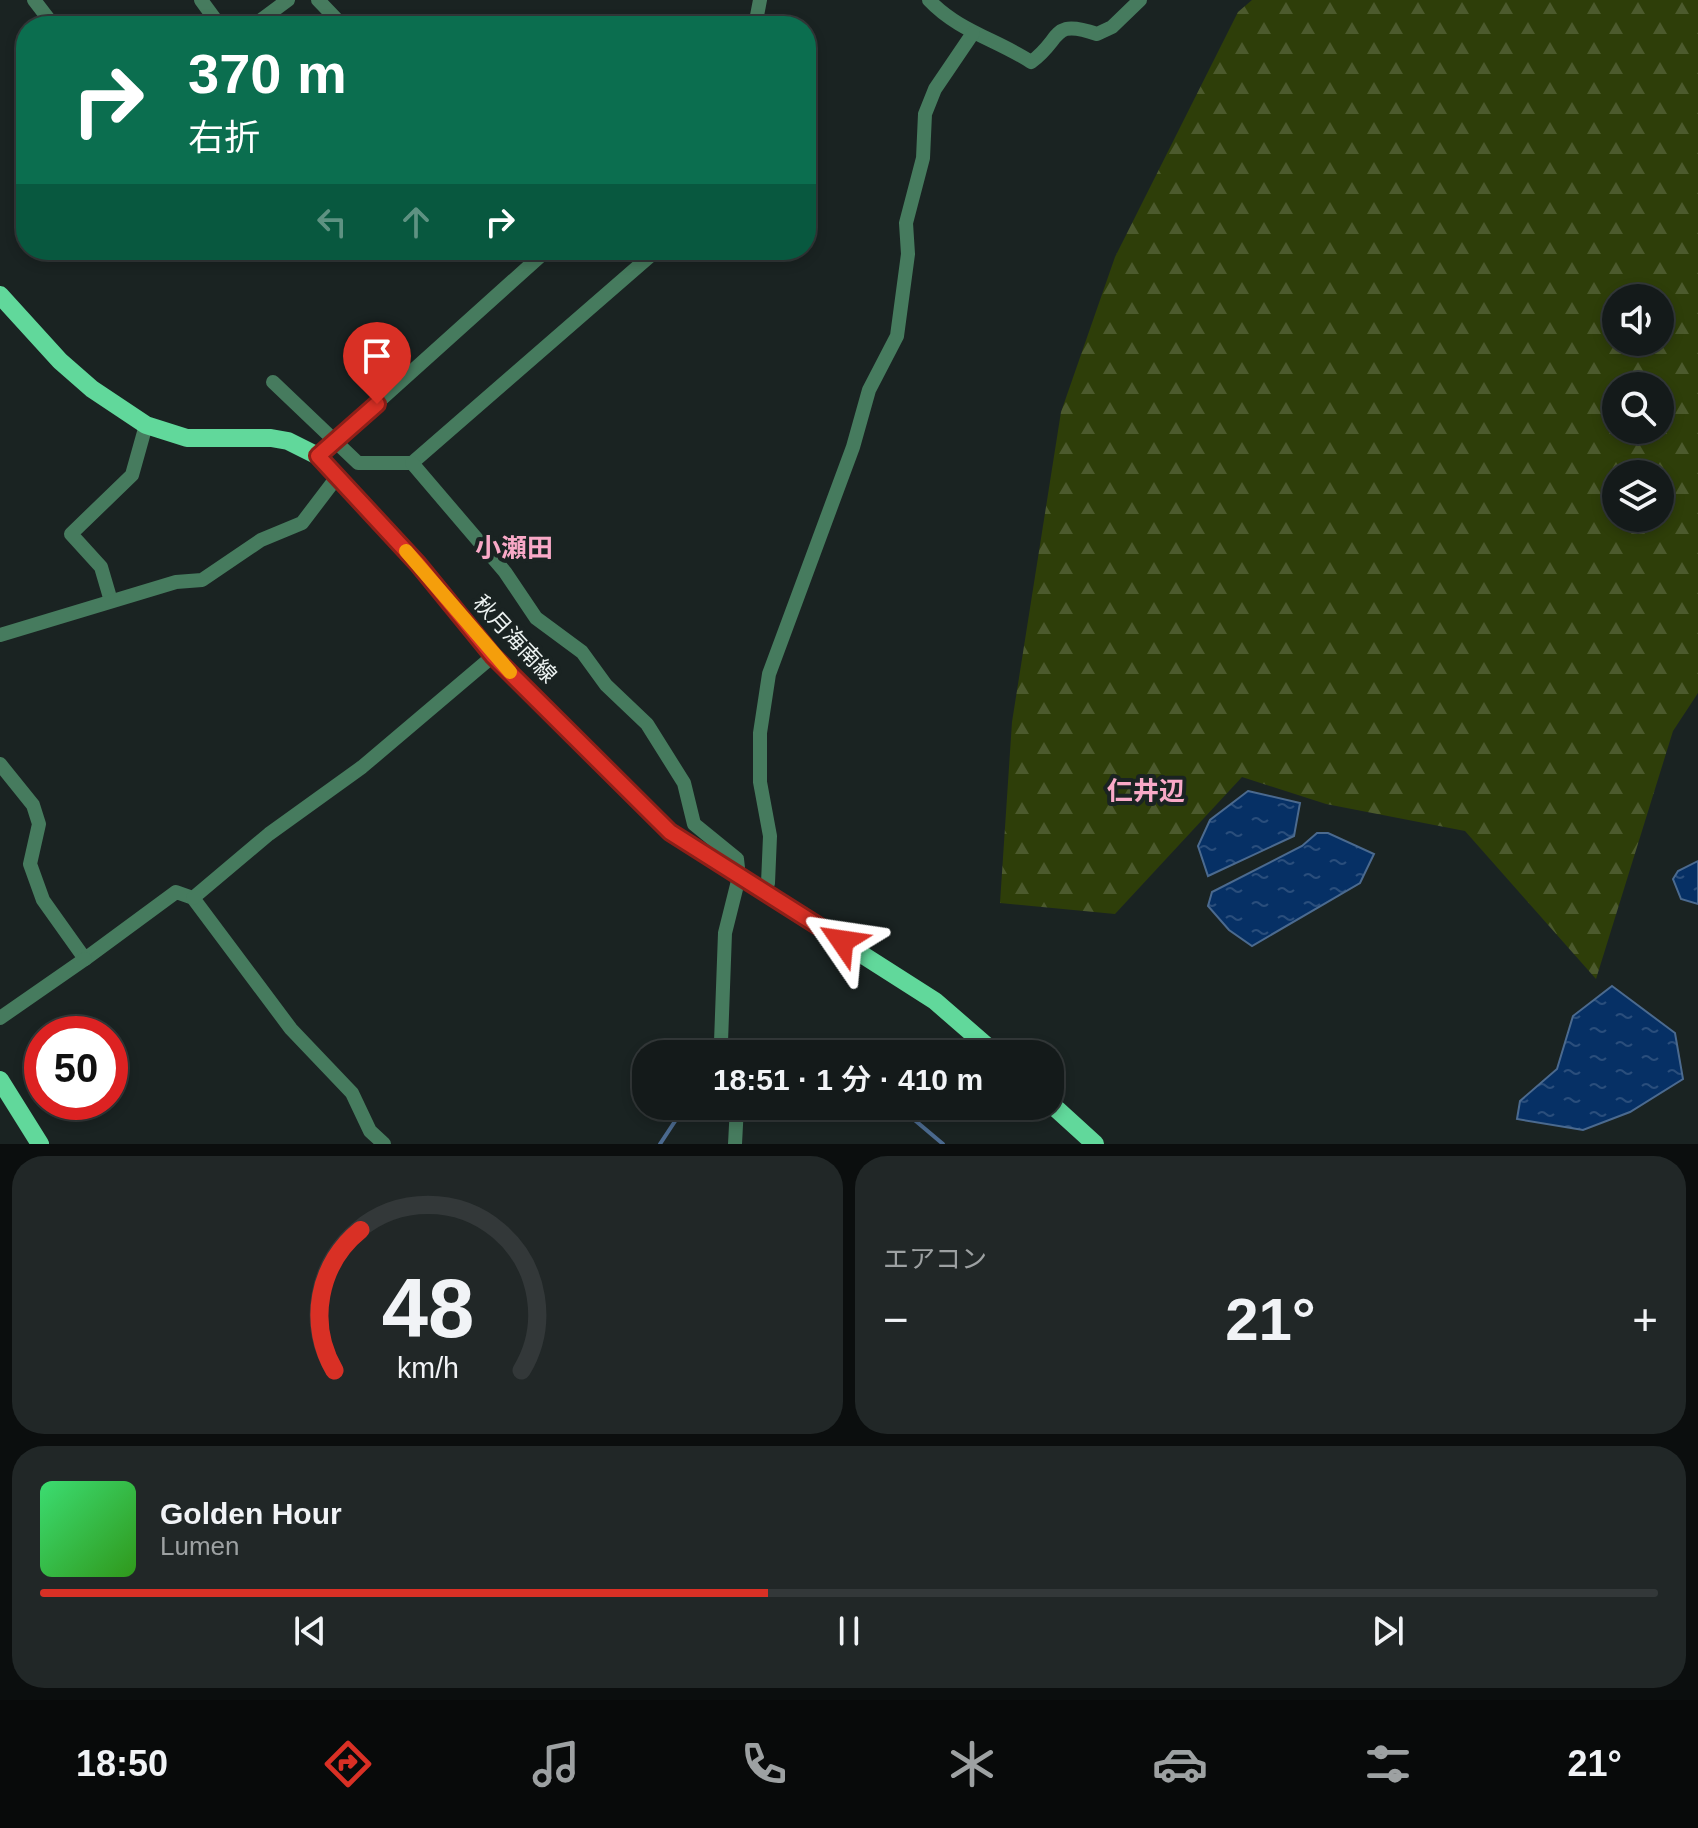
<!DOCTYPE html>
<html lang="ja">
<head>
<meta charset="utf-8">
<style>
	:root { --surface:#141a1a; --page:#212727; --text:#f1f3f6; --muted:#9da1a2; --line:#333839; --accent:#d93025 }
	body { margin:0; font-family:Arial,"Noto Sans JP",sans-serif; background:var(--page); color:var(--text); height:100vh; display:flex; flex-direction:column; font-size:30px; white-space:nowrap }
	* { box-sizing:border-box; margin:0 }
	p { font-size:26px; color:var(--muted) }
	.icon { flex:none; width:44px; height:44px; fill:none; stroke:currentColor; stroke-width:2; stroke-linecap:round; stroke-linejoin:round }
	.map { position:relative; height:1144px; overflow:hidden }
	.details { display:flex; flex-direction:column; gap:12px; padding:12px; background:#0b0e0e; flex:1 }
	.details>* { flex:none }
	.banner { position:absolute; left:16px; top:16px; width:800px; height:244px; border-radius:32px; box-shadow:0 4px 12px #0003,0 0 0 2px var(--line); background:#0b6e4f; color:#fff; overflow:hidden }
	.buttons { position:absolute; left:1602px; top:284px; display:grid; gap:16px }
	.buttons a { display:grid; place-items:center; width:72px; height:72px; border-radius:50%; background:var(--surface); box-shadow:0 4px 12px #0003,0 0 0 2px var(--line); font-size:40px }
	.speed { position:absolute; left:24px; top:1016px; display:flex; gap:16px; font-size:40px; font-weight:700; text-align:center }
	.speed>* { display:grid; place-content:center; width:104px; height:104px; border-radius:50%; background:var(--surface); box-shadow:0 4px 12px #0003,0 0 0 2px var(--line); line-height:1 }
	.speed .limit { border:12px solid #d22; background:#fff; color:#111 }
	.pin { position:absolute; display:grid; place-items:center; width:68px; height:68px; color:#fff; margin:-82px -34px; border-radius:50% 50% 50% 0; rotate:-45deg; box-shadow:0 0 8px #0007 }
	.pin .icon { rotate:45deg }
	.me { position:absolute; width:88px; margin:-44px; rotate:302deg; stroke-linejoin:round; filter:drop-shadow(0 0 6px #0008) }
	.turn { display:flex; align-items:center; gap:28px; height:168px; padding:0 40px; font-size:36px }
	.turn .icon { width:104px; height:104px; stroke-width:2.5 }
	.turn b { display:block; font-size:56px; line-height:68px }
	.lanes { display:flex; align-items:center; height:76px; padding:0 40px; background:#0003; justify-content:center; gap:40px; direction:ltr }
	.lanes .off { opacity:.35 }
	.big { font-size:60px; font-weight:600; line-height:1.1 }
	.details .tile { flex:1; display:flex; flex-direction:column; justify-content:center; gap:12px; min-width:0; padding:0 28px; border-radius:32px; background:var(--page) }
	.details .dial { align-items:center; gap:0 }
	.dial svg { height:208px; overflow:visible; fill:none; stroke:var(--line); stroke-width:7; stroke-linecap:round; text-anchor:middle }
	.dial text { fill:var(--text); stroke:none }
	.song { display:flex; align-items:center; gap:24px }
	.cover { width:96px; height:96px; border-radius:12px; background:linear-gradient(135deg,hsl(140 70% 55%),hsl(110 70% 35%)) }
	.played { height:8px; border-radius:4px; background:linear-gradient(90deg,var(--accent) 45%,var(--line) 45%) }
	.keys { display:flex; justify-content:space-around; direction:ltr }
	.heat { display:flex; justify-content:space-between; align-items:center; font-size:44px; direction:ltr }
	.details .tiles { flex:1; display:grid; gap:12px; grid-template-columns:1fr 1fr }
	.tile:last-child { grid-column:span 2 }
	.trip { position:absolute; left:632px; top:1040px; width:432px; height:80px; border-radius:32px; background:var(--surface); box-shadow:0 4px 12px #0003,0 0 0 2px var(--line); font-weight:600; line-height:80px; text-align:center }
	.dock { display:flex; height:128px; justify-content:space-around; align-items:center; background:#080a0a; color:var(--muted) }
	.dock .icon { width:56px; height:56px }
	.dock .active { color:var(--accent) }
	.dock b { font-size:36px; color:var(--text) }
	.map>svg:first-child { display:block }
	.forest { fill:url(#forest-firs); fill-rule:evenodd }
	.water { fill:url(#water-ripples); stroke:#4b6a8f; stroke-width:2 }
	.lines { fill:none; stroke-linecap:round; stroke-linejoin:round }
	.stream { stroke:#4b6a8f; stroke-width:4 }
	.minor { stroke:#467b5e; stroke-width:14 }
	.major { stroke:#61d89b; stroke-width:18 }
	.route-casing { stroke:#8d1f18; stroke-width:20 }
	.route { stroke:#d93025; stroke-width:14 }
	.slow { stroke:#f59e0b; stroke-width:14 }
	.labels { text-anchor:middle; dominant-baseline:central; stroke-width:8; stroke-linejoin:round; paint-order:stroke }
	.street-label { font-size:22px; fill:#ecf2f1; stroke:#1a2322 }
	.quarter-label { font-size:26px; font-weight:bold; fill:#f9a9c7; stroke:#1a2322 }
</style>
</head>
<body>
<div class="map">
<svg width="1698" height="1144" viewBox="0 0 1698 1144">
	<defs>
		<pattern id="forest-firs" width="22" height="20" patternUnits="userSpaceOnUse" patternTransform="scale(2)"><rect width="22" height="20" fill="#2e3e09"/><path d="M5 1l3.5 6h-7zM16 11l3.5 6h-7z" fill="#4c5a2d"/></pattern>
		<pattern id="water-ripples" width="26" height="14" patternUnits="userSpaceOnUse" patternTransform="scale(2)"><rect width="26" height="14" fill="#063065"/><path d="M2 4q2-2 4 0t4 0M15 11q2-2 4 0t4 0" fill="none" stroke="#2a4e7c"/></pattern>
	</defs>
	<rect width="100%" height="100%" fill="#1a2322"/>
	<path class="forest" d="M1252 0H1698V693L1673 731 1596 979 1465 831 1326 804 1242 777 1115 914 1000 903 1012 722 1061 412 1115 257 1238 12ZM1616 298H1660V342H1616ZM1616 386H1660V430H1616ZM1616 474H1660V518H1616Z"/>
	<g class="water">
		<path d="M1248 791 1300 803 1294 836 1208 876 1198 846 1210 820Z"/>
		<path d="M1317 833H1328L1374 854 1360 883 1252 946 1229 930 1208 906 1212 892 1302 846Z"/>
		<path d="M1698 861V904L1681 899 1673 879 1678 871Z"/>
		<path d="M1612 986 1675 1033 1683 1079 1630 1112 1583 1130 1517 1119 1520 1101 1557 1069 1573 1016Z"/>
	</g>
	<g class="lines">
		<g class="stream">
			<path d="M827 1106 842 1111 882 1106"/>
			<path d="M898 1106 943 1144"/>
			<path d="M660 1144 685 1106"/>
		</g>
		<g class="minor">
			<path d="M34 0 54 26"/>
			<path d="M201 0 220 26"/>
			<path d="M318 0 343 26"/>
			<path d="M929 0C958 31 998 40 1031 62 1063 39 1050 18 1097 34L1112 27 1140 0"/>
			<path d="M253 26 288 0"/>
			<path d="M755 26 760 0"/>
			<path d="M273 382 358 463H412L657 250"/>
			<path d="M318 456 547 250"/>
			<path d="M412 463 505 572 536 618 582 652 606 685 647 724 684 783 694 824 737 859 739 877 725 933 721 1042 724 1054"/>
			<path d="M111 601 101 567 71 534 132 475 146 425"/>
			<path d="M0 635 176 582 202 580 261 540 302 523 337 477"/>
			<path d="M0 764 33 805 39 824 30 864 43 900 85 959 176 892 193 898 291 1029 352 1093 370 1131 384 1144"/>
			<path d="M764 893 768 883 770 836 760 782V733L769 674 853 447 869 390 897 336 908 254 906 223 923 158 925 114 935 89 973 33"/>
			<path d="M193 898 269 834 362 767 493 656"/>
			<path d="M0 1018 85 959"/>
			<path d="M735 1144 737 1106"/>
		</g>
		<g class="major">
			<path d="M0 295 60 361 92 389 146 425 187 438H271L288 441 318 456 418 564 493 656 670 832 935 1001 996 1054"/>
			<path d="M0 1080 40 1144"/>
			<path d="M1050 1103 1095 1144"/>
		</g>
	</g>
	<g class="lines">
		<defs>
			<path id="route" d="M377 404 318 456 418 564 493 656 670 832 842 941"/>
		</defs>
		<use href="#route" class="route-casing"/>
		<use href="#route" class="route"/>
		<path class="slow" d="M406 551 510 672"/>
	</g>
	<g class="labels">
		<g class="street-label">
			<text transform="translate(515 639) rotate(47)">秋月海南線</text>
		</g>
		<g class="quarter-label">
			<text x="514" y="548">小瀬田</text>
			<text x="1146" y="791">仁井辺</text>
		</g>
	</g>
</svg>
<div class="buttons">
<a><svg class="icon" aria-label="sound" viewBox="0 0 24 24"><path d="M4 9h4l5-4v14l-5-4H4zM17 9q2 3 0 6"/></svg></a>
<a><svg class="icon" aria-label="search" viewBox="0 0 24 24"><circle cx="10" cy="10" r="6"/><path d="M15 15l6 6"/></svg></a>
<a><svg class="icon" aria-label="layers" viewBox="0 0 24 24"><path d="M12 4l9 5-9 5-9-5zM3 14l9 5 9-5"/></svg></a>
</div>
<div class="speed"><div class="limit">50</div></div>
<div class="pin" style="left:377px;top:404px;background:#d93025"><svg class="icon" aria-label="arrive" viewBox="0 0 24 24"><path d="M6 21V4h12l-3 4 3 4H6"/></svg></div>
<svg class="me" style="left:842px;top:941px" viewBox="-20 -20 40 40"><path d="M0-17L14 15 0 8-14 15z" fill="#d93025" stroke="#fff" stroke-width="4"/></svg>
<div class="trip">18:51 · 1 分 · 410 m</div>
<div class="banner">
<div class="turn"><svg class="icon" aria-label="right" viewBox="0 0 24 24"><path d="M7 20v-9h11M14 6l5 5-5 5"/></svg><div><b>370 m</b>右折</div></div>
<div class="lanes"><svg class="icon off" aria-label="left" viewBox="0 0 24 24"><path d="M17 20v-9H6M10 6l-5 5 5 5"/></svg><svg class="icon off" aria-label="ahead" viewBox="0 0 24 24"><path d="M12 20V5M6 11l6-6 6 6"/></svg><svg class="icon" aria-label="right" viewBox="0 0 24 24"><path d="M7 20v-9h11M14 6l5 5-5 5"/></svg></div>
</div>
</div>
<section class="details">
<div class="tiles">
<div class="tile dial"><svg viewBox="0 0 100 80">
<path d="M14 69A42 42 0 1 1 86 69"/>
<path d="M14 69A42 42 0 0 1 24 15" stroke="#d93025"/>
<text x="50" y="56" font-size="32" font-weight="700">48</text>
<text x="50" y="72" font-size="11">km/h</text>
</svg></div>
<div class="tile"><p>エアコン</p>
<div class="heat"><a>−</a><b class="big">21°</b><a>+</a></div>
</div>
<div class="tile">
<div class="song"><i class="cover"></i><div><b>Golden Hour</b><p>Lumen</p></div></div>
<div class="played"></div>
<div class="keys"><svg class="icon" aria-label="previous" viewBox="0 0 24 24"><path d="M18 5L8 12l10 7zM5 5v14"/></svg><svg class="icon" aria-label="pause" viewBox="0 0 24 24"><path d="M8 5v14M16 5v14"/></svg><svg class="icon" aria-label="next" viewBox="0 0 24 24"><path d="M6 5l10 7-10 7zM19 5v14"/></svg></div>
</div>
</div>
</section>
<nav class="dock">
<b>18:50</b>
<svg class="icon active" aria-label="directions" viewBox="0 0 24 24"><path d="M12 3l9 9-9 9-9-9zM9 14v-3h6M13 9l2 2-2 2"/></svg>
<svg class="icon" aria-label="music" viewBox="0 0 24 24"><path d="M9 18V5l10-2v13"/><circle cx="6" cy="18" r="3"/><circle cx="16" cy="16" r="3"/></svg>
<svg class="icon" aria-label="phone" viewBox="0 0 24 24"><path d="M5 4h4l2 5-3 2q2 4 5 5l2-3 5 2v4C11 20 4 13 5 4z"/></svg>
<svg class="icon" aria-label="climate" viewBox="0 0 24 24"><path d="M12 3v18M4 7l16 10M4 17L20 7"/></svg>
<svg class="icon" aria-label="car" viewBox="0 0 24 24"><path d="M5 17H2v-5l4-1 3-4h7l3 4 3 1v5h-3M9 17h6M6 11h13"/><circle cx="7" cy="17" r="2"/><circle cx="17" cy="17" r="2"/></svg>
<svg class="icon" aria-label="filters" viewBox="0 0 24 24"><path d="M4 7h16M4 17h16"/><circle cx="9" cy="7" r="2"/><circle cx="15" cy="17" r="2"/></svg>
<b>21°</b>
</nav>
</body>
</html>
